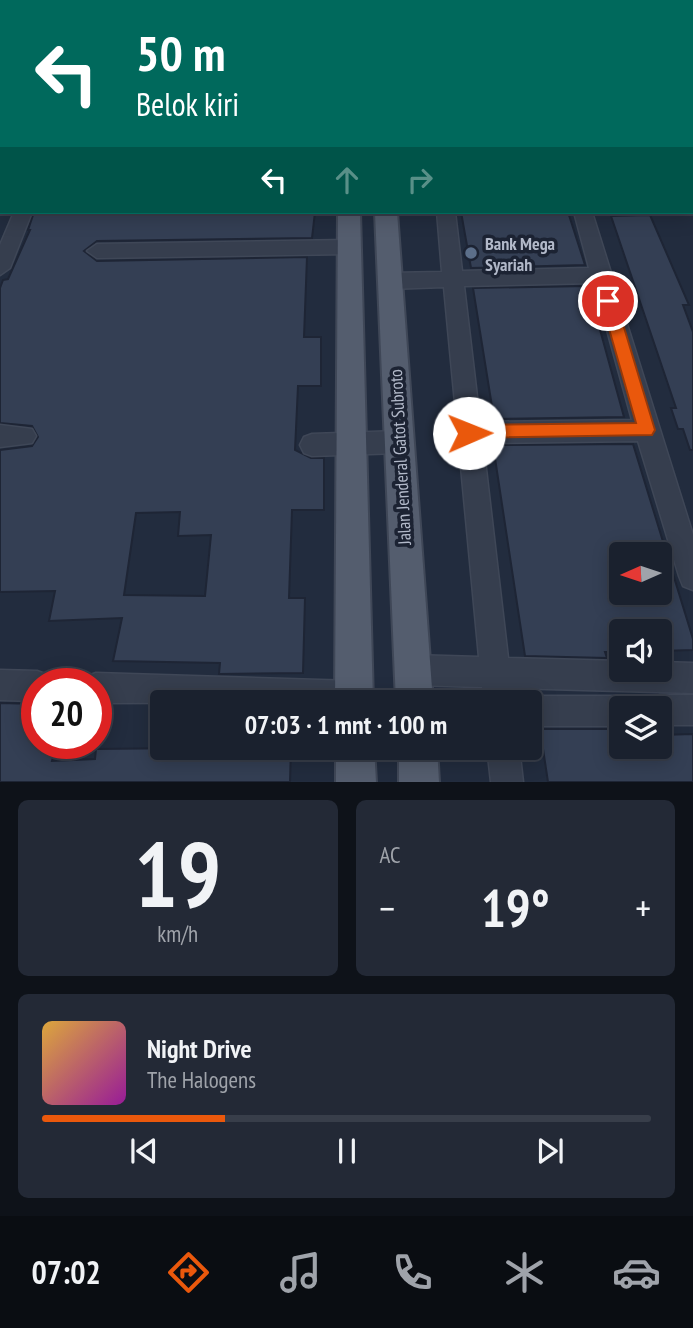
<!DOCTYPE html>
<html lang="id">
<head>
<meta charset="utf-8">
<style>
	:root { --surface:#1a212e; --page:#232936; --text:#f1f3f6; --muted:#9fa3aa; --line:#383e4a; --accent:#ea580c }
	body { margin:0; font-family:"PT Sans Narrow",sans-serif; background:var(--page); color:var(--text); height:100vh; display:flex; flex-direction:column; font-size:26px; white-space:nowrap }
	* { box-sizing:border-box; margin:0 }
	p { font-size:23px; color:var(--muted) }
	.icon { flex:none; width:38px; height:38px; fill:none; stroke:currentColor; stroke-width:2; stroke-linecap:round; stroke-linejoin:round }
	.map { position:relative; height:782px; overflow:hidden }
	.side { display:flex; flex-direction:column; gap:18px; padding:18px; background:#0e1219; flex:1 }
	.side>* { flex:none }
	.hud { position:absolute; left:0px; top:0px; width:693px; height:214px; box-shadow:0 4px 18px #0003,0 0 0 2px var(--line); background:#00695c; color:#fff; overflow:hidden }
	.needle { width:46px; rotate:267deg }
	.tools { position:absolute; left:609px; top:542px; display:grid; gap:14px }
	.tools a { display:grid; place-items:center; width:63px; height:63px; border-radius:7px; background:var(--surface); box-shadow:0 4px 18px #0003,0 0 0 2px var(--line); font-size:35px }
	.speed { position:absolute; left:21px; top:668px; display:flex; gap:14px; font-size:35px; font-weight:700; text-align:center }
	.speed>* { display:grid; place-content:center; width:91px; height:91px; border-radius:50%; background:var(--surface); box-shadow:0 4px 18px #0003,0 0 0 2px var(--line); line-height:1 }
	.speed .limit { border:10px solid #d22; background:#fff; color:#111 }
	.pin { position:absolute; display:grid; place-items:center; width:60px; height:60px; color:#fff; margin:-30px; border:4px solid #fff; border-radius:50%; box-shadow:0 2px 7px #0007 }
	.me { position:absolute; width:77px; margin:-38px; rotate:89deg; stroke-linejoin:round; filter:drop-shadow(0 0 5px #0008) }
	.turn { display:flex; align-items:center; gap:24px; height:147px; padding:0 21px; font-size:32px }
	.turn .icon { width:91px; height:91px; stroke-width:2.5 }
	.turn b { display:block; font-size:49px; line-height:60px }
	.lanes { display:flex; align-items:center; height:66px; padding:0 21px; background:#0003; justify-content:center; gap:35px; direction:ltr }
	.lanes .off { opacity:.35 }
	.big { font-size:52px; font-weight:600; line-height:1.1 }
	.side .widget { flex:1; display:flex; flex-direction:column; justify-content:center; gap:10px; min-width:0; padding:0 24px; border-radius:10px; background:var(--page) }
	.side .dial { align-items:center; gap:0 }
	.dial b { font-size:91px; line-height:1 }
	.song { display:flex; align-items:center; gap:21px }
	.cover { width:84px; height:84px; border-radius:10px; background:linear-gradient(135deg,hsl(40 70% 55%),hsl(300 70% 35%)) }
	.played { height:7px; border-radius:4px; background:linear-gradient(90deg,var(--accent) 30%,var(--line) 30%) }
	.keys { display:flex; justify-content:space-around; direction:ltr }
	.heat { display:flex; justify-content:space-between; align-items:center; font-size:38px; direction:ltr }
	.side .tiles { flex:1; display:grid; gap:18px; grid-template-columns:1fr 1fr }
	.widget:last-child { grid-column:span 2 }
	.trip { position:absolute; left:150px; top:690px; width:392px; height:70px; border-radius:7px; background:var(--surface); box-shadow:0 4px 18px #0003,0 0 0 2px var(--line); font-weight:600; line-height:70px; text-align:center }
	.menu { display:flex; height:112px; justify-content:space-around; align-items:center; background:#0a0d12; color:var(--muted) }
	.menu .icon { width:49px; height:49px }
	.menu .on { color:var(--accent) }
	.menu b { font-size:32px; color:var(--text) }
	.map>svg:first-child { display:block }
	.building { fill:#343f54; stroke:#1e2535; stroke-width:2; fill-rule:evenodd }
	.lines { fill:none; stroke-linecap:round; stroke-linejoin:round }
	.minor-casing { stroke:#3f4757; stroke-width:3 }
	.major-casing { stroke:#3f4757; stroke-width:4 }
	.minor { fill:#363e4e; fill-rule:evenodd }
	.major { fill:#545d6e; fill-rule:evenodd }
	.route { fill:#ea580c; stroke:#983908; stroke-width:2 }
	.service-dot { fill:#5c6f8a; stroke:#1c2333; stroke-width:2.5 }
	.labels { text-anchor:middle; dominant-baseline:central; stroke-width:7; stroke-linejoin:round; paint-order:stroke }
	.poi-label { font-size:18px; font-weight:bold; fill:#b2b9c9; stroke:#1c2333; text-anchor:start }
	.street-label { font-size:18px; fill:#b2b9c9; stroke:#1c2333 }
</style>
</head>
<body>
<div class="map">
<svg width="693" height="782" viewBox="0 0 693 782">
	<rect width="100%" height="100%" fill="#222c3e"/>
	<g class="building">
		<path d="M34 212H315L312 238 97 241 84 251 97 261 307 257 304 337H321V386H298L295 450 311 458H324V510H292L289 598H305L303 673 219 674 220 663 113 661 122 618 49 621 55 591 0 592V450L32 446 38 437 32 426 0 423V288L3 280 8 279 30 230H28ZM180 512 178 536 211 535 205 596 124 595 136 513Z"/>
		<path d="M461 212H568L585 265 471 268Z"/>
		<path d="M650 215 689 305H683L693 332V450H690L683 429H678L671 408H676L611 216Z"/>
		<path d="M588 286 624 417 494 419 473 288Z"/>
		<path d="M633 444 693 639V650L660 651V632H621V652H605L607 658 525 656 493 445ZM621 555H660V593H621Z"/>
		<path d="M0 703 37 704V744H56L52 761 95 759 96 749 291 747 290 782H0Z"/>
		<path d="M540 729H621V747H660V735L693 734V782H548Z"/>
	</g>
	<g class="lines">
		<defs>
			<g id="minor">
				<path d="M102 0H116L101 2Z"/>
				<path d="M534 0H548L533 2Z"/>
				<path d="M0 2H2L0 13Z"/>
				<path d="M691 43H693L691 55Z"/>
				<rect x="0" y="60" width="2" height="10"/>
				<path d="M691 105 693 106V119L691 118Z"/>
				<path d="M691 153 693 154V169L691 168Z"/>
				<path d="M14 212H32L10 268 0 275V245Z"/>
				<path d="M437 212H455L462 271 589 268 574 212H592L693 535V590L683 586 679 576 638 441 483 443 508 658 621 661V670H660V662L693 663V693L511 688 513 702H483L482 687 412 685 402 680 397 670 402 660 412 655 479 657 444 287 390 289 383 286 380 281 383 276 390 273 442 272ZM594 283 632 420 480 422 464 286Z"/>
				<path d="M349 240 359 247 349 254 97 258 87 251 97 244Z"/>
				<path d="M0 425 32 429 36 436 32 443 0 447Z"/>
				<path d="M399 431 407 434 411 442 407 450 399 453 312 456 304 453 300 445 304 437 312 434Z"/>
				<path d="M0 670 37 671 48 675 51 684H37V701L0 700Z"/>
				<path d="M96 673 354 681 365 685 369 696 367 702 96 703V684H83L85 677Z"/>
				<path d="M660 695H693V725H660V709H645L649 699Z"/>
				<path d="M530 696H621L632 700 635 709H621V726H530V702H519Z"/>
				<path d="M487 747H519L523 782H491Z"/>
			</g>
			<g id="major">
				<path d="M332 0H354L353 2Z"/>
				<path d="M384 0H406L407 2H385Z"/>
				<rect x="691" y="70" width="2" height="12"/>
				<path d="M338 212H360L373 702H335Z"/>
				<path d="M375 212H397L433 702H396Z"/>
				<path d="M336 747H374L376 782H336Z"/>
				<path d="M399 747H437L439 782H399Z"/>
			</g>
		</defs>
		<use href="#minor" class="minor-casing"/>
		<use href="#major" class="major-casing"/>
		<use href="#minor" class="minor"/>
		<use href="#major" class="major"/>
	</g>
	<path class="route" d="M608 296 616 301 655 430 652 435 463 438 460 433 469 425 636 423 601 301Z"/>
	<circle class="service-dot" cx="471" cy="253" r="7"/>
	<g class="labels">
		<g class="poi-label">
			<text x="485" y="243">Bank Mega<tspan x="485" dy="21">Syariah</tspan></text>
		</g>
		<g class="street-label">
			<text transform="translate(400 457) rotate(-93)">Jalan Jenderal Gatot Subroto</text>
		</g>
	</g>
</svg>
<div class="tools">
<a><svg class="needle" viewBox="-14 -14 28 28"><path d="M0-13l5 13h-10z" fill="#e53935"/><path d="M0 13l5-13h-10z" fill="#9fa3aa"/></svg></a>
<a><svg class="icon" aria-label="sound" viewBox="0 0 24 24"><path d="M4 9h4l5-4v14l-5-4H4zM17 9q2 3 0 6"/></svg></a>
<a><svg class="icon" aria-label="layers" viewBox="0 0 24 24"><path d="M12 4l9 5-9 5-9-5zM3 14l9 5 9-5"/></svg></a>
</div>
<div class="speed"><div class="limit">20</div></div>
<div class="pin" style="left:608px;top:301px;background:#d93025"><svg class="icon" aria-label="arrive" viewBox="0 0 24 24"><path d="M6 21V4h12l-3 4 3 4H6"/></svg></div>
<svg class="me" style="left:469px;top:433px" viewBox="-20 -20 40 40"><circle r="19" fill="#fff"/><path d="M0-13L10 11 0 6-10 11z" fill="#ea580c"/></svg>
<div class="trip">07:03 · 1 mnt · 100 m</div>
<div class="hud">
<div class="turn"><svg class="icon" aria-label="left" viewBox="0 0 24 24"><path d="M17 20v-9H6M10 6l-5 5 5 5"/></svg><div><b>50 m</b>Belok kiri</div></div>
<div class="lanes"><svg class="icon" aria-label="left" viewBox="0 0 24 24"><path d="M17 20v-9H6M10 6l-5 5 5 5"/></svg><svg class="icon off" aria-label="ahead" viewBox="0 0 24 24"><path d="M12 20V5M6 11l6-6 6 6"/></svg><svg class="icon off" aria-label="right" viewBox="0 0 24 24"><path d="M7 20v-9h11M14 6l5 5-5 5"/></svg></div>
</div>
</div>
<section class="side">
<div class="tiles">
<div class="widget dial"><b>19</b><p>km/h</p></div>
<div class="widget"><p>AC</p>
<div class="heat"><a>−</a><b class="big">19°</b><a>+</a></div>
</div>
<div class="widget">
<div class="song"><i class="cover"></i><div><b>Night Drive</b><p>The Halogens</p></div></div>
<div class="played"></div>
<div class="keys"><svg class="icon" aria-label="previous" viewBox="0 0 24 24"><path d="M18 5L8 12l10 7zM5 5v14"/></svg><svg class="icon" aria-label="pause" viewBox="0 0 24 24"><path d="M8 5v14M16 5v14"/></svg><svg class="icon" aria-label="next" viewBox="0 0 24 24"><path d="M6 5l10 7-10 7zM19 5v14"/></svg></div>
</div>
</div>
</section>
<nav class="menu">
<b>07:02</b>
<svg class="icon on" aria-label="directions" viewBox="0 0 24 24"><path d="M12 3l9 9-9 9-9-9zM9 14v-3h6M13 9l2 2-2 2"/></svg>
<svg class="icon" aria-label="music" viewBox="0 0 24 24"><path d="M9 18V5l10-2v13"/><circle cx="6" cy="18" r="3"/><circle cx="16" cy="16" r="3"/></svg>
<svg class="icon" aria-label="phone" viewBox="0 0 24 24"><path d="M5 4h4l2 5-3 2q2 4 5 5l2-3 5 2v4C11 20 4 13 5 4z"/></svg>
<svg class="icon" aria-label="climate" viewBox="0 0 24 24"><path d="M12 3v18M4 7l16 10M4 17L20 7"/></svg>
<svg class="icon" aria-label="car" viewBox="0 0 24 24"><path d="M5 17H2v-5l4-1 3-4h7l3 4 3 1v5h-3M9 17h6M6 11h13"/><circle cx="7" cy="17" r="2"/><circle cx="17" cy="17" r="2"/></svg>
</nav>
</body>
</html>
